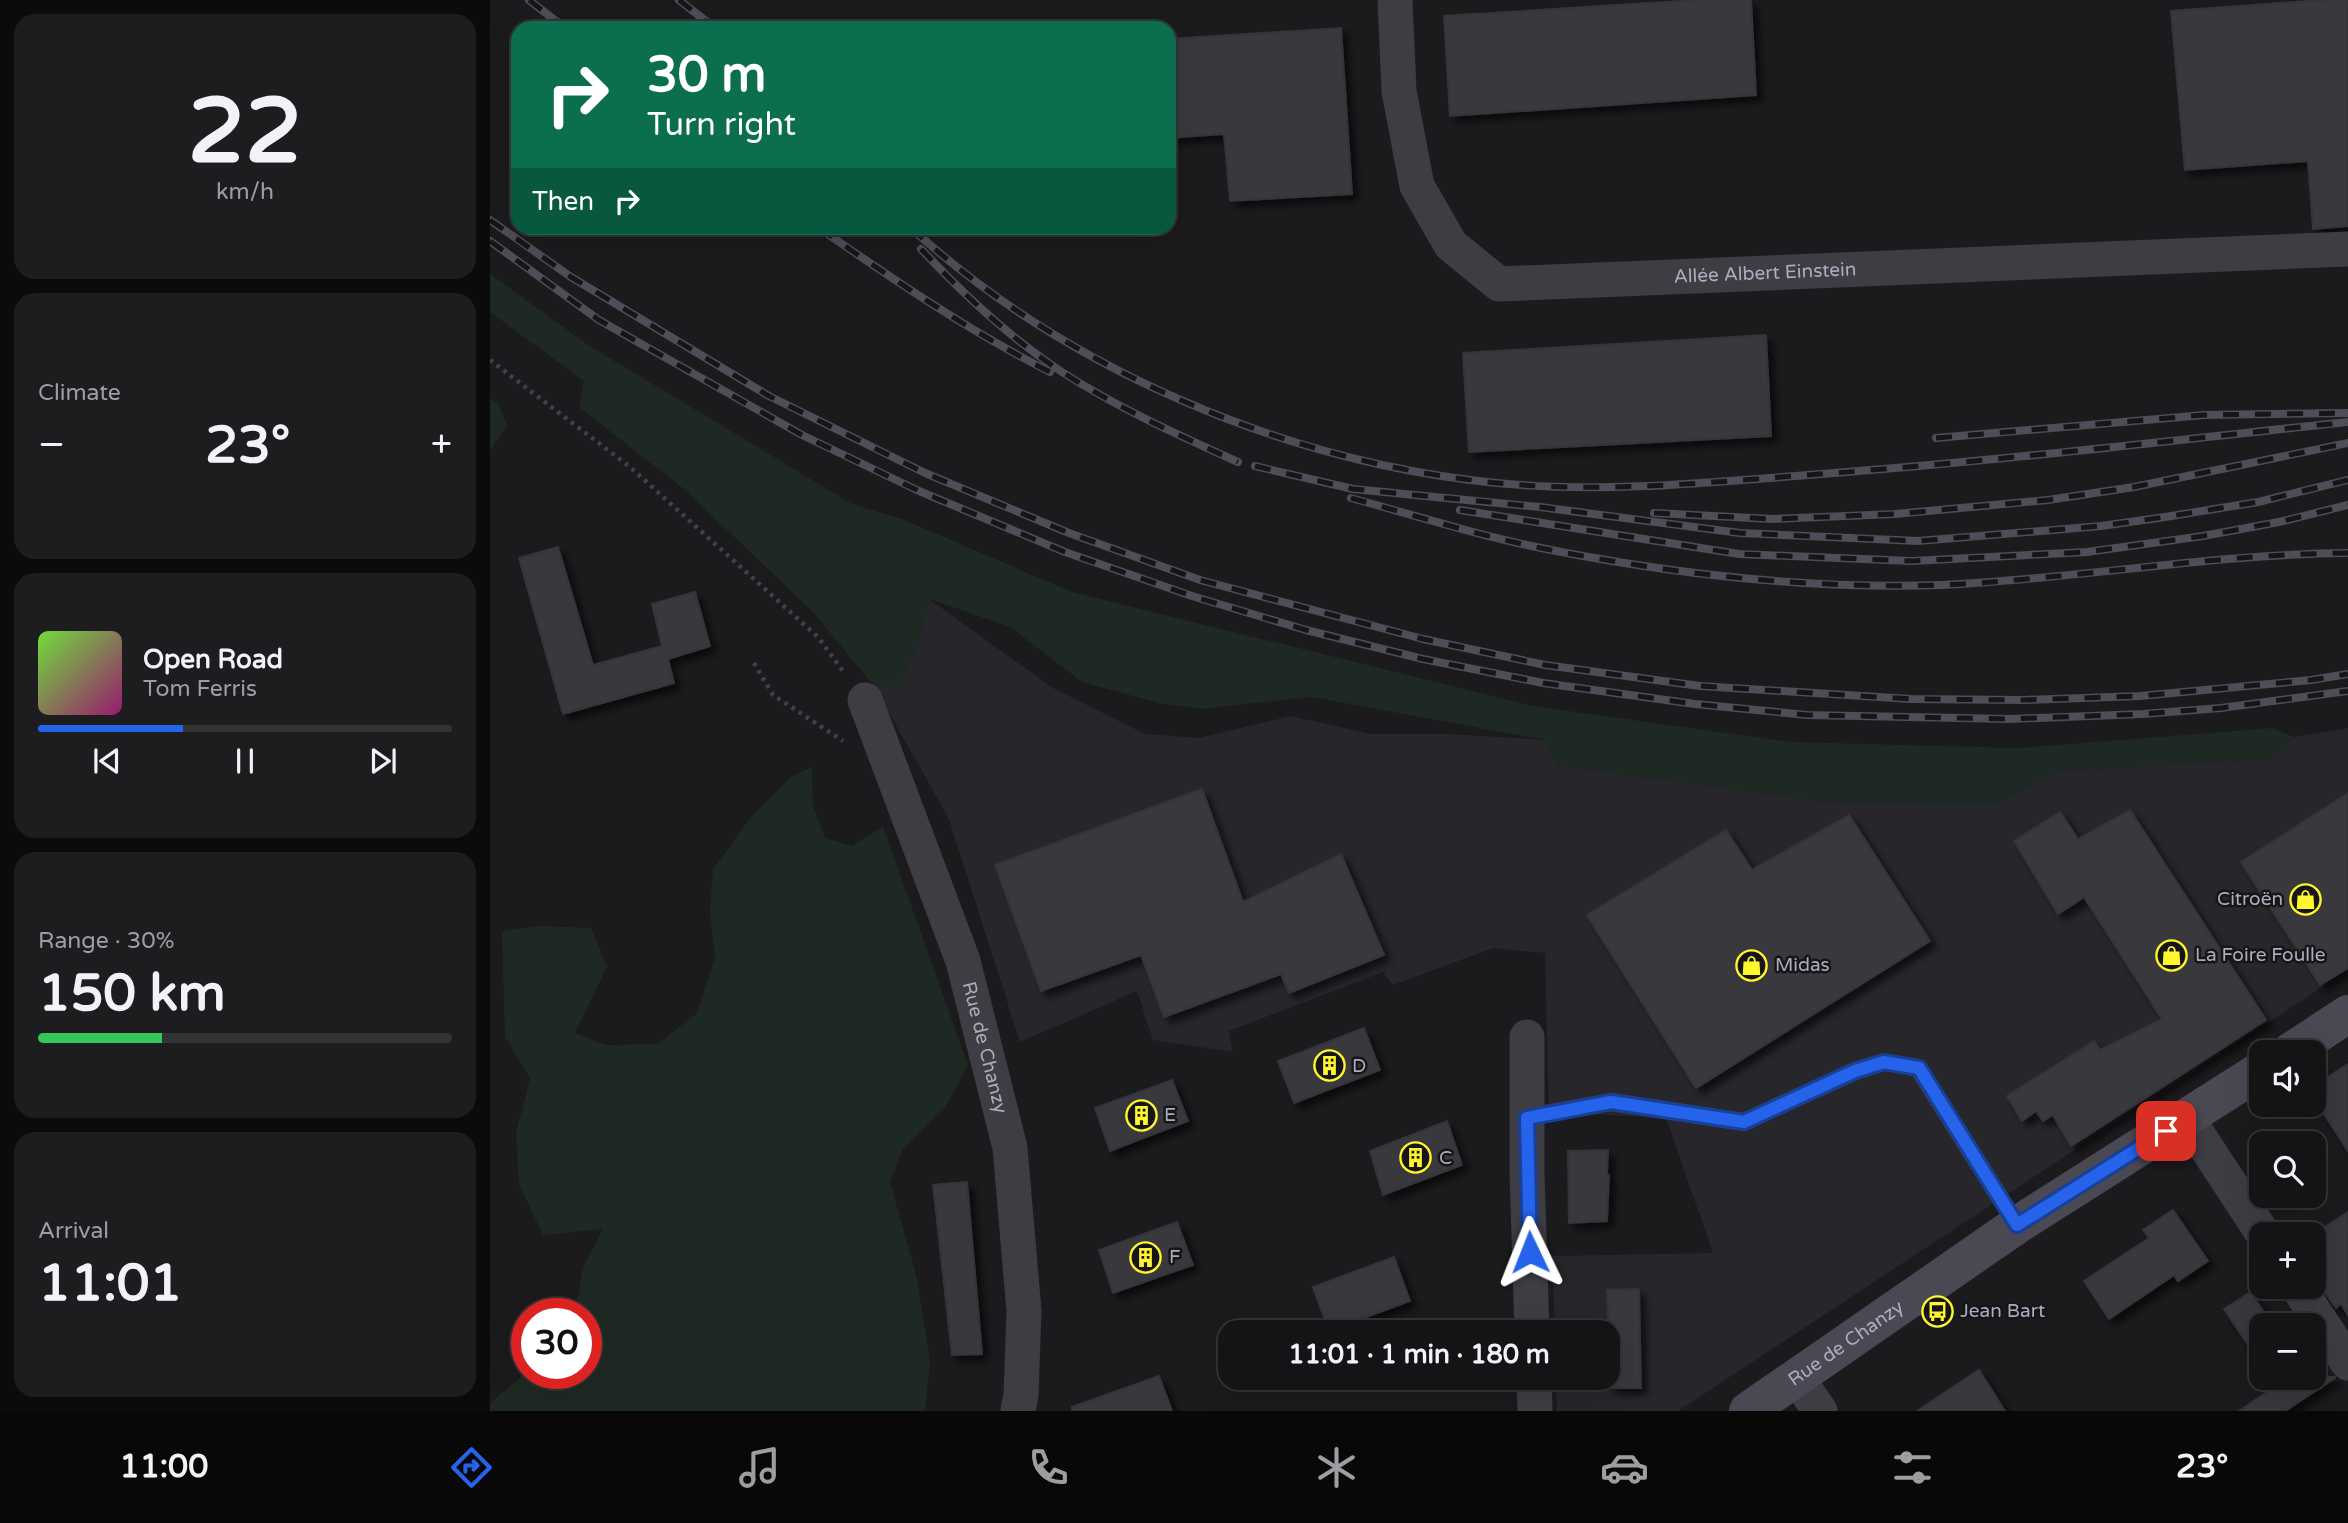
<!DOCTYPE html>
<html lang="en">
<head>
<meta charset="utf-8">
<style>
	:root { --surface:#141416; --page:#1d1d1f; --text:#f1f3f6; --muted:#9d9ea1; --line:#333335; --accent:#2563eb }
	body { margin:0; font-family:"Varela Round",sans-serif; background:var(--page); color:var(--text); height:100vh; display:flex; flex-direction:column; font-size:26px; white-space:nowrap }
	* { box-sizing:border-box; margin:0 }
	p { font-size:23px; color:var(--muted) }
	.icon { flex:none; width:38px; height:38px; fill:none; stroke:currentColor; stroke-width:2; stroke-linecap:round; stroke-linejoin:round }
	.map { position:relative; flex:1; overflow:hidden }
	.panel { display:flex; flex-direction:column; gap:14px; padding:14px; background:#0b0b0c; width:490px }
	.panel>* { flex:none }
	.hud { position:absolute; left:21px; top:21px; width:665px; height:214px; border-radius:21px; box-shadow:0 7px 28px #0002,0 0 0 2px var(--line); background:#0b6e4f; color:#fff; overflow:hidden }
	.tools { position:absolute; left:1759px; top:1040px; display:grid; gap:14px }
	.tools a { display:grid; place-items:center; width:77px; height:77px; border-radius:14px; background:var(--surface); box-shadow:0 7px 28px #0002,0 0 0 2px var(--line); font-size:35px }
	.speed { position:absolute; left:21px; top:1298px; display:flex; gap:14px; font-size:35px; font-weight:700; text-align:center }
	.speed>* { display:grid; place-content:center; width:91px; height:91px; border-radius:50%; background:var(--surface); box-shadow:0 7px 28px #0002,0 0 0 2px var(--line); line-height:1 }
	.speed .limit { border:10px solid #d22; background:#fff; color:#111 }
	.pin { position:absolute; display:grid; place-items:center; width:60px; height:60px; color:#fff; margin:-30px; border-radius:14px; box-shadow:0 4px 10px #0006 }
	.me { position:absolute; width:77px; margin:-38px; rotate:358deg; stroke-linejoin:round; filter:drop-shadow(0 0 5px #0008) }
	.turn { display:flex; align-items:center; gap:24px; height:147px; padding:0 21px; font-size:32px }
	.turn .icon { width:91px; height:91px; stroke-width:2.5 }
	.turn b { display:block; font-size:49px; line-height:60px }
	.then { display:flex; align-items:center; height:66px; padding:0 21px; background:#0003; gap:14px; font-size:26px }
	.big { font-size:52px; font-weight:800; line-height:1.1 }
	.panel .card { flex:1; display:flex; flex-direction:column; justify-content:center; gap:10px; min-width:0; padding:0 24px; border-radius:21px; background:var(--page) }
	.panel .dial { align-items:center; gap:0 }
	.dial b { font-size:91px; line-height:1 }
	.song { display:flex; align-items:center; gap:21px }
	.cover { width:84px; height:84px; border-radius:10px; background:linear-gradient(135deg,hsl(100 70% 55%),hsl(320 70% 35%)) }
	.played { height:7px; border-radius:4px; background:linear-gradient(90deg,var(--accent) 35%,var(--line) 35%) }
	.keys { display:flex; justify-content:space-around; direction:ltr }
	.heat { display:flex; justify-content:space-between; align-items:center; font-size:38px; direction:ltr }
	.charge { height:10px; border-radius:5px; background:linear-gradient(90deg,#34c759 30%,var(--line) 0) }
	.trip { position:absolute; left:728px; top:1320px; width:402px; height:70px; border-radius:21px; background:var(--surface); box-shadow:0 7px 28px #0002,0 0 0 2px var(--line); font-weight:800; line-height:70px; text-align:center }
	.tab-bar { display:flex; height:112px; justify-content:space-around; align-items:center; background:#080809; color:var(--muted) }
	.tab-bar .icon { width:49px; height:49px }
	.tab-bar .active { color:var(--accent) }
	.tab-bar b { font-size:32px; color:var(--text) }
	main { display:flex; flex:1; min-height:0 }
	.map>svg:first-child { display:block }
	.built { fill:#27262a }
	.green { fill:#1f2923 }
	.building { fill:#38373c; stroke:#353439; stroke-width:2; filter:url(#shadow) }
	.lines { fill:none; stroke-linecap:round; stroke-linejoin:round }
	.path { stroke:#41414a; stroke-width:4.5; stroke-dasharray:3.5 5; stroke-linecap:butt }
	.lane { stroke:#3e3d44; stroke-width:18 }
	.street { stroke:#3e3d44; stroke-width:35 }
	.secondary { stroke:#494853; stroke-width:38 }
	.rail-casing { stroke:#4e4d58; stroke-width:8 }
	.rail { stroke:#161518; stroke-width:5; stroke-dasharray:16; stroke-linecap:butt }
	.route-casing { stroke:#184099; stroke-width:18 }
	.route { stroke:#2563eb; stroke-width:12 }
	.labels { text-anchor:middle; dominant-baseline:central; stroke-width:5; stroke-linejoin:round; paint-order:stroke }
	.street-label { font-size:19px; fill:#acacbe; stroke:#161518 }
	.poi-label { font-size:19px; fill:#acacbe; stroke:#161518; text-anchor:start }
</style>
</head>
<body>
<main>
<section class="panel">
<div class="card dial"><b>22</b><p>km/h</p></div>
<div class="card"><p>Climate</p>
<div class="heat"><a>−</a><b class="big">23°</b><a>+</a></div>
</div>
<div class="card">
<div class="song"><i class="cover"></i><div><b>Open Road</b><p>Tom Ferris</p></div></div>
<div class="played"></div>
<div class="keys"><svg class="icon" aria-label="previous" viewBox="0 0 24 24"><path d="M18 5L8 12l10 7zM5 5v14"/></svg><svg class="icon" aria-label="pause" viewBox="0 0 24 24"><path d="M8 5v14M16 5v14"/></svg><svg class="icon" aria-label="next" viewBox="0 0 24 24"><path d="M6 5l10 7-10 7zM19 5v14"/></svg></div>
</div>
<div class="card"><p>Range · 30%</p><b class="big">150 km</b><div class="charge"></div></div>
<div class="card"><p>Arrival</p><b class="big">11:01</b></div>
</section>
<div class="map">
<svg width="1858" height="1411" viewBox="0 0 1858 1411">
	<defs>
		<filter id="shadow"><feDropShadow dx="6" dy="6" stdDeviation="3.5" flood-color="#0009"/></filter>
	</defs>
	<rect width="100%" height="100%" fill="#1b1a1d"/>
	<path class="built" d="M439 599 563 688 655 734 709 738 801 716 881 734H959L1055 740 1068 765 1348 803 1508 804 1564 771 1785 758 1804 737 1858 728V970L1188 1411H1067L1066 1377H1118V1332H1065L1062 1256 1223 1253 1176 1118 1059 1112 1055 953 1003 948 903 985 893 972 739 1031 743 1052 663 1040 647 991 530 1042 459 819 384 686 429 642Z"/>
	<g class="green">
		<path d="M0 274 101 347 362 504 412 519 582 592 1043 706 1301 742 1529 748 1783 728 1804 737 1785 758 1564 771 1508 804 1348 803 1068 765 1055 740 822 697 712 709 669 703 592 682 520 627 440 599 429 642 409 686H384L322 611 194 489 89 407 94 381 0 312Z"/>
		<path d="M0 398 9 405 17 426 0 450Z"/>
		<path d="M322 767 323 806 335 838 362 846 393 826 478 1065 455 1108 413 1149 400 1182 427 1278 440 1361 435 1411H0V1403L37 1372 96 1374V1314H79L87 1301 93 1267 113 1229 53 1235 29 1184 26 1133 40 1078 15 1037 12 931 52 926 101 928 117 967 85 1033 115 1045 168 1044 207 1013 225 958 220 910 223 869 261 817 301 777Z"/>
	</g>
	<g class="building">
		<path d="M1207 0H1261L1266 95 960 116 954 16Z"/>
		<path d="M1833 0H1858V226L1823 229 1818 161 1695 170 1681 11Z"/>
		<path d="M851 28 862 194 740 201 734 134 679 138V39Z"/>
		<path d="M1276 335 1281 436 979 452 973 353Z"/>
		<path d="M68 547 103 665 172 646 162 604 205 592 220 646 178 659 184 683 73 714 29 558Z"/>
		<path d="M712 789 753 902 851 854 894 955 799 993 791 974 674 1017 651 955 551 991 505 865Z"/>
		<path d="M1858 793V968L1830 985 1751 862Z"/>
		<path d="M1640 810 1776 1020 1581 1146 1563 1115 1553 1121 1546 1111 1532 1121 1517 1096 1604 1041 1610 1050 1672 1019 1594 897 1568 914 1524 841 1570 812 1588 839Z"/>
		<path d="M1359 815 1440 941 1206 1088 1097 915 1236 830 1262 870Z"/>
		<path d="M874 1028 890 1070 804 1103 788 1061Z"/>
		<path d="M1858 1064V1151L1824 1099V1086Z"/>
		<path d="M682 1080 698 1121 620 1151 605 1108Z"/>
		<path d="M957 1121 972 1165 893 1195 880 1151Z"/>
		<path d="M1118 1150 1117 1174 1119 1175 1117 1221 1079 1223 1078 1151Z"/>
		<path d="M477 1182 492 1354 462 1355 443 1185Z"/>
		<path d="M1683 1210 1718 1261 1688 1281 1684 1275 1619 1319 1594 1281 1659 1238 1653 1230Z"/>
		<path d="M1858 1212V1315L1851 1304 1846 1308 1828 1282 1834 1278 1824 1261V1234Z"/>
		<path d="M687 1222 703 1265 623 1293 609 1250Z"/>
		<path d="M904 1257 920 1301 839 1331 823 1287Z"/>
		<path d="M1149 1289 1151 1388H1120L1117 1290Z"/>
		<path d="M1761 1292 1782 1325H1771V1364L1734 1309Z"/>
		<path d="M1489 1370 1515 1411H1427Z"/>
		<path d="M669 1376 682 1411H582V1407Z"/>
		<path d="M1771 1377H1845V1378L1795 1411H1749L1780 1390Z"/>
	</g>
	<g class="lines">
		<g class="path">
			<path d="M0 360 140 467 328 637 355 674"/>
			<path d="M264 663 283 695 353 741"/>
		</g>
		<path class="lane" d="M1037 1117 1121 1102 1254 1122 1365 1071 1394 1062 1428 1068 1527 1225"/>
		<g class="street">
			<path id="s1" d="M905 0 909 91 927 186 961 245 1009 284 1858 249"/>
			<path id="s2" d="M375 700 473 961 520 1148 534 1311 531 1395 528 1411"/>
			<path d="M1037 1037V1173L1042 1332"/>
			<path d="M1697 1118 1773 1234"/>
			<path d="M1807 1286 1858 1363"/>
			<path d="M1044 1377 1045 1411"/>
			<path d="M1307 1378 1330 1411"/>
		</g>
		<g class="secondary">
			<path d="M1800 1052 1858 1014"/>
			<path id="s3" d="M1258 1411 1527 1225 1771 1070"/>
		</g>
		<defs>
			<g id="rail">
				<path d="M39 0 75 28"/>
				<path d="M189 0 225 28"/>
				<path d="M0 220 81 277 279 396 435 473 579 533 710 580 933 639 1055 665 1210 686 1421 699 1533 700 1650 696 1821 680 1858 674"/>
				<path d="M329 228C404 280 479 331 560 372"/>
				<path d="M421 228C578 371 796 462 1007 483 1110 493 1214 483 1317 475 1497 462 1678 441 1858 422"/>
				<path d="M0 241 109 320 312 435 429 491 575 552 702 596 816 630 933 659 1053 683 1205 704 1317 715 1519 719 1653 714 1731 708 1858 691"/>
				<path d="M431 249C473 294 520 338 572 372 628 408 688 435 748 462"/>
				<path d="M1446 438 1714 415 1858 413"/>
				<path d="M765 466 863 489 1050 507 1250 533 1428 541 1611 526 1675 517 1768 502 1858 480"/>
				<path d="M861 498C927 516 993 537 1061 550 1189 575 1320 589 1451 585 1587 579 1722 554 1858 553"/>
				<path d="M970 510 1249 554 1422 561 1597 552 1713 536 1789 522 1858 505"/>
				<path d="M1164 513 1283 519 1405 514 1558 500 1644 487 1858 443"/>
			</g>
		</defs>
		<use href="#rail" class="rail-casing"/>
		<use href="#rail" class="rail"/>
	</g>
	<g class="lines">
		<defs>
			<path id="route" d="M1040 1252 1037 1118 1121 1102 1254 1122 1365 1071 1394 1062 1429 1068 1527 1225 1676 1131"/>
		</defs>
		<use href="#route" class="route-casing"/>
		<use href="#route" class="route"/>
	</g>
	<defs>
		<symbol id="shop-ring" viewBox="-11 -11 22 22"><circle r="9.5" fill="#161518" stroke="#fff630" stroke-width="1.5"/><path d="M-5-2.5h2.3a2.7 3.5 0 0 1 5.4 0H5L5.5 6h-11ZM-1.5-2.5h3a1.5 2.3 0 0 0-3 0Z" fill="#fff630"/></symbol>
		<symbol id="building-ring" viewBox="-11 -11 22 22"><circle r="9.5" fill="#161518" stroke="#fff630" stroke-width="1.5"/><path d="M-4-6H4V6H1V3H-1V6H-4ZM-2.5-4.3h1.7v1.8h-1.7ZM.8-4.3h1.7v1.8H.8ZM-2.5-1h1.7V.8h-1.7ZM.8-1h1.7V.8H.8Z" fill="#fff630"/></symbol>
		<symbol id="bus-ring" viewBox="-11 -11 22 22"><circle r="9.5" fill="#161518" stroke="#fff630" stroke-width="1.5"/><path d="M-5-6H5V4H4V6H2V4H-2V6H-4V4H-5ZM-3.5-4V0h7V-4ZM-3.5 1.2v1.5H-2V1.2ZM2 1.2v1.5H3.5V1.2Z" fill="#fff630"/></symbol>
	</defs>
	<g fill-rule="evenodd">
		<use href="#shop-ring" x="1798" y="882" width="35" height="35"/>
		<use href="#shop-ring" x="1664" y="938" width="35" height="35"/>
		<use href="#shop-ring" x="1244" y="948" width="35" height="35"/>
		<use href="#building-ring" x="822" y="1048" width="35" height="35"/>
		<use href="#building-ring" x="634" y="1098" width="35" height="35"/>
		<use href="#building-ring" x="908" y="1140" width="35" height="35"/>
		<use href="#building-ring" x="638" y="1240" width="35" height="35"/>
		<use href="#bus-ring" x="1430" y="1294" width="35" height="35"/>
	</g>
	<g class="labels">
		<g class="street-label">
			<text stroke="none"><textPath href="#s1" startOffset="584">Allée Albert Einstein</textPath></text>
			<text stroke="none"><textPath href="#s2" startOffset="368">Rue de Chanzy</textPath></text>
			<text stroke="none"><textPath href="#s3" startOffset="119">Rue de Chanzy</textPath></text>
		</g>
		<g class="poi-label">
			<text x="1793" y="899" text-anchor="end">Citroën</text>
			<text x="1705" y="955">La Foire Foulle</text>
			<text x="1285" y="965">Midas</text>
			<text x="862" y="1066">D</text>
			<text x="674" y="1115">E</text>
			<text x="949" y="1158">C</text>
			<text x="679" y="1257">F</text>
			<text x="1470" y="1311">Jean Bart</text>
		</g>
	</g>
</svg>
<div class="tools">
<a><svg class="icon" aria-label="sound" viewBox="0 0 24 24"><path d="M4 9h4l5-4v14l-5-4H4zM17 9q2 3 0 6"/></svg></a>
<a><svg class="icon" aria-label="search" viewBox="0 0 24 24"><circle cx="10" cy="10" r="6"/><path d="M15 15l6 6"/></svg></a>
<a>+</a>
<a>−</a>
</div>
<div class="speed"><div class="limit">30</div></div>
<div class="pin" style="left:1676px;top:1131px;background:#d93025"><svg class="icon" aria-label="arrive" viewBox="0 0 24 24"><path d="M6 21V4h12l-3 4 3 4H6"/></svg></div>
<svg class="me" style="left:1040px;top:1252px" viewBox="-20 -20 40 40"><path d="M0-17L14 15 0 8-14 15z" fill="#2563eb" stroke="#fff" stroke-width="4"/></svg>
<div class="trip">11:01 · 1 min · 180 m</div>
<div class="hud">
<div class="turn"><svg class="icon" aria-label="right" viewBox="0 0 24 24"><path d="M7 20v-9h11M14 6l5 5-5 5"/></svg><div><b>30 m</b>Turn right</div></div>
<div class="then">Then<svg class="icon" aria-label="right" viewBox="0 0 24 24"><path d="M7 20v-9h11M14 6l5 5-5 5"/></svg></div>
</div>
</div>
</main>
<nav class="tab-bar">
<b>11:00</b>
<svg class="icon active" aria-label="directions" viewBox="0 0 24 24"><path d="M12 3l9 9-9 9-9-9zM9 14v-3h6M13 9l2 2-2 2"/></svg>
<svg class="icon" aria-label="music" viewBox="0 0 24 24"><path d="M9 18V5l10-2v13"/><circle cx="6" cy="18" r="3"/><circle cx="16" cy="16" r="3"/></svg>
<svg class="icon" aria-label="phone" viewBox="0 0 24 24"><path d="M5 4h4l2 5-3 2q2 4 5 5l2-3 5 2v4C11 20 4 13 5 4z"/></svg>
<svg class="icon" aria-label="climate" viewBox="0 0 24 24"><path d="M12 3v18M4 7l16 10M4 17L20 7"/></svg>
<svg class="icon" aria-label="car" viewBox="0 0 24 24"><path d="M5 17H2v-5l4-1 3-4h7l3 4 3 1v5h-3M9 17h6M6 11h13"/><circle cx="7" cy="17" r="2"/><circle cx="17" cy="17" r="2"/></svg>
<svg class="icon" aria-label="filters" viewBox="0 0 24 24"><path d="M4 7h16M4 17h16"/><circle cx="9" cy="7" r="2"/><circle cx="15" cy="17" r="2"/></svg>
<b>23°</b>
</nav>
</body>
</html>
